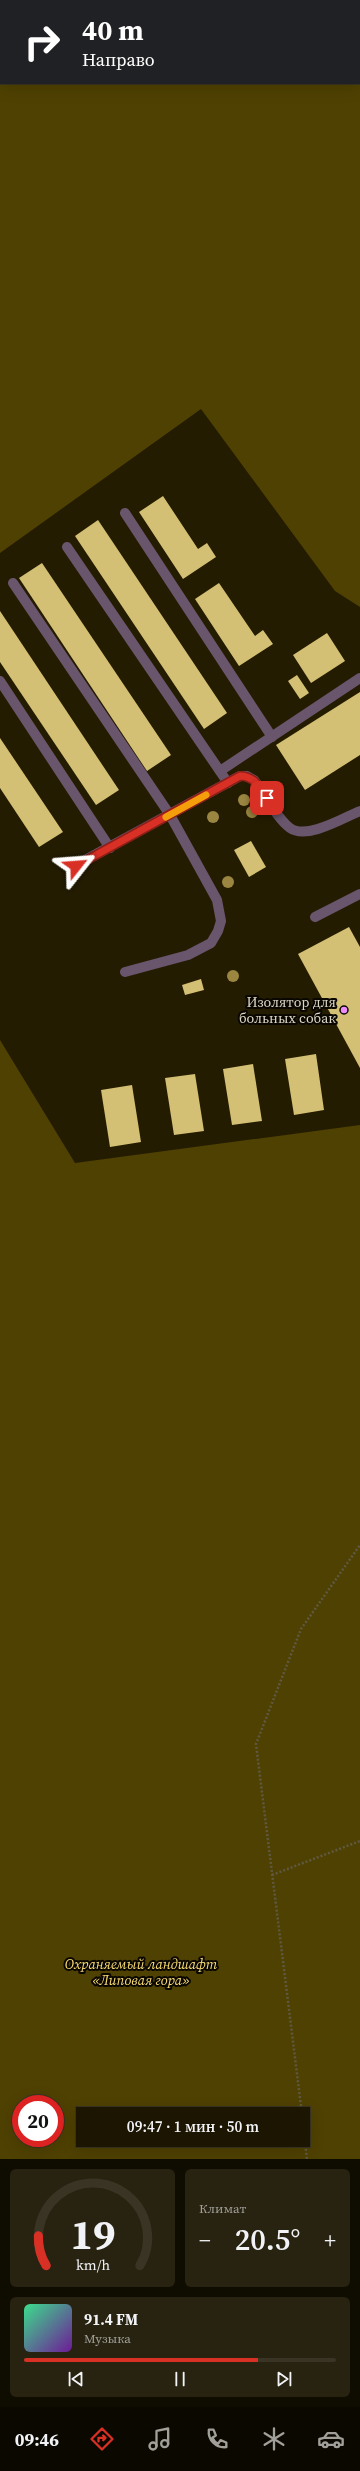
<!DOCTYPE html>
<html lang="ru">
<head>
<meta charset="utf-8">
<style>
	:root { --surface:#1b1501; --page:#282210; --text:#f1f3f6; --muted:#a09f99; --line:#393423; --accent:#d93025 }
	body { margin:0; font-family:"Source Serif 4",serif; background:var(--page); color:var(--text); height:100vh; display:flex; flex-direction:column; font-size:15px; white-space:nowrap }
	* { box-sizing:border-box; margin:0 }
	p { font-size:13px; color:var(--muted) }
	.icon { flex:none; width:22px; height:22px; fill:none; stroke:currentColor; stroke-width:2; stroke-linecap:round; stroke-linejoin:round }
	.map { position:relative; height:2159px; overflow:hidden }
	.side { display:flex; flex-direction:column; gap:10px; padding:10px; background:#0f0c01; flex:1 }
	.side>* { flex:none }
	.guide { position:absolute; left:0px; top:0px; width:360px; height:84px; box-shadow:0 4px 16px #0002,0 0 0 1px var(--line); background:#202124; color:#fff; overflow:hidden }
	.speed { position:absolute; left:12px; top:2095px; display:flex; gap:8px; font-size:20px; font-weight:700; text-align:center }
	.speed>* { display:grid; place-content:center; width:52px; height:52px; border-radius:50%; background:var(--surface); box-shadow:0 4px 16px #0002,0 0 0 1px var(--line); line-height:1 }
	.speed .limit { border:6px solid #d22; background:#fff; color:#111 }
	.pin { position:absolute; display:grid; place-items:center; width:34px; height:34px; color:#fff; margin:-17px; border-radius:8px; box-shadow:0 2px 6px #0006 }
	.me { position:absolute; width:44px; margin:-22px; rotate:62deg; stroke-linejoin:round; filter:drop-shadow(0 0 3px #0008) }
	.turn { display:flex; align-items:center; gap:14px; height:84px; padding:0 16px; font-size:18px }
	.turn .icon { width:52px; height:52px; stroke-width:2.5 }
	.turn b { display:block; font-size:28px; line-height:34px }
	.big { font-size:30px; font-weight:600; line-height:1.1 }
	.side .tile { flex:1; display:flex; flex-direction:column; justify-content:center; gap:6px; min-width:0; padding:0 14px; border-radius:6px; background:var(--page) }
	.side .dial { align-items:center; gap:0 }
	.dial svg { height:104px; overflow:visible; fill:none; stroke:var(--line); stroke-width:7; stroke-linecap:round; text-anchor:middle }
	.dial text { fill:var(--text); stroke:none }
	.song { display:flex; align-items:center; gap:12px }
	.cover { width:48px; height:48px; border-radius:6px; background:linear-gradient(135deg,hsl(150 70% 55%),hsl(280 70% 35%)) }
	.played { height:4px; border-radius:2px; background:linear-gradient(90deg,var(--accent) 75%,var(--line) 75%) }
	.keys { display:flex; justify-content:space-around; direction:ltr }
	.heat { display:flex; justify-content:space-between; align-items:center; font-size:22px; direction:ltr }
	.side .tiles { flex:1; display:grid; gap:10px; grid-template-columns:1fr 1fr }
	.tile:last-child { grid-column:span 2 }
	.trip { position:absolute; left:76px; top:2107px; width:234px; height:40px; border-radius:0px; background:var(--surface); box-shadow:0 4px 16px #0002,0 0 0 1px var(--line); font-weight:600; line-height:40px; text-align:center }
	.tabs { display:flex; height:64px; justify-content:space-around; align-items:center; background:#0b0800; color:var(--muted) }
	.tabs .icon { width:28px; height:28px }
	.tabs .selected { color:var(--accent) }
	.tabs b { font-size:18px; color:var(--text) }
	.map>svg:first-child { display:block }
	.green { fill:#4f4102; fill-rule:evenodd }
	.building { fill:#d4c074 }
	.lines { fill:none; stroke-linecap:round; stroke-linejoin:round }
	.path { stroke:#605942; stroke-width:2.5; stroke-dasharray:2 2; stroke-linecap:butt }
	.lane { stroke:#69556c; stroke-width:10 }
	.street { stroke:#69556c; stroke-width:10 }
	.tree { fill:#9a8640 }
	.route-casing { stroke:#8d1f18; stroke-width:10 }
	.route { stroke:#d93025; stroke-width:7 }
	.slow { stroke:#f59e0b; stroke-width:7 }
	.poi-dot { fill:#ec8cfb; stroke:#0a0701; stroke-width:1.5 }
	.labels { text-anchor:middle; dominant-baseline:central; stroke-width:4; stroke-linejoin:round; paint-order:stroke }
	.poi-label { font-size:14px; fill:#dcd7c7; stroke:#0a0701; text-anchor:end }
	.park-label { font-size:14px; font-style:italic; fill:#fadd74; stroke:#0a0701 }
</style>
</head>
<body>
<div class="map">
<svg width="360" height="2159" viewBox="0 0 360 2159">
	<rect width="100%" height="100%" fill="#241c01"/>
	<g class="green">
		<path d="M0 0H360V607L335 591 201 409 0 553ZM1 1H359V83H1Z"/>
		<path d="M0 1040 75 1163 360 1125V2159H0ZM21 2104H55V2138H21ZM83 2114H303V2140H83Z"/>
	</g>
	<g class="building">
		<path d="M163 496 198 549 207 543 216 557 183 579 139 512Z"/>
		<path d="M98 520 227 713 204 729 75 536Z"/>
		<path d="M42 563 171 755 147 771 19 578Z"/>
		<path d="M219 583 255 636 263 630 273 644 239 666 195 599Z"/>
		<path d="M0 611 119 790 96 805 0 662Z"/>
		<path d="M327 633 345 661 311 683 293 655Z"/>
		<path d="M297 675 309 693 300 699 288 681Z"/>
		<path d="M360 692V755L305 790 276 745Z"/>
		<path d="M0 738 63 832 39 847 0 788Z"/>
		<path d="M251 841 266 867 249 877 234 850Z"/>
		<path d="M349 927 360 947V1068L298 954Z"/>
		<path d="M201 979 204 990 185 995 182 985Z"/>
		<path d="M316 1054 324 1110 294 1115 285 1059Z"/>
		<path d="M253 1064 262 1121 232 1125 223 1069Z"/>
		<path d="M195 1074 204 1131 174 1135 165 1078Z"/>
		<path d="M132 1085 141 1142 110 1147 101 1090Z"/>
	</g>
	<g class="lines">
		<g class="path">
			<path d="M272 1875 360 1841"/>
			<path d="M302 2114 256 1744 301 1629 360 1545"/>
			<path d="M303 2125 307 2159"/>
		</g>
		<g class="lane">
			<path d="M76 865 240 776H247L254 780C265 793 276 818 290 828 307 840 343 818 360 811"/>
			<path d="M315 917 360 894"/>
		</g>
		<g class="street">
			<path d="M125 513 272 737"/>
			<path d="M67 547 228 783"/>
			<path d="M13 583 170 815 217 900 221 921 218 931 211 943 188 955 125 972"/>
			<path d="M0 681 110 848"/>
			<path d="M220 771 360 678"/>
		</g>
	</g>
	<g class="tree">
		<circle cx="244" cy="800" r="6"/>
		<circle cx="252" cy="812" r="6"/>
		<circle cx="213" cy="817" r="6"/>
		<circle cx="228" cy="882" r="6"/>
		<circle cx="233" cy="976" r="6"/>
	</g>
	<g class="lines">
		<defs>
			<path id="route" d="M76 866 240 776C254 776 260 787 267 798"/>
		</defs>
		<use href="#route" class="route-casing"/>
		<use href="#route" class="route"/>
		<path class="slow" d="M166 817 206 795"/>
	</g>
	<circle class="poi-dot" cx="344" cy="1010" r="4"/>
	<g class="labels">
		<g class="poi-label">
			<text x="336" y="1002">Изолятор для<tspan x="336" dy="16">больных собак</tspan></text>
		</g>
		<g class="park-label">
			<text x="141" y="1964">Охраняемый ландшафт<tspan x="141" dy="16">«Липовая гора»</tspan></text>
		</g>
	</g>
</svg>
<div class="speed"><div class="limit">20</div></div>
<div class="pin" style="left:267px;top:798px;background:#d93025"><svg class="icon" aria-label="arrive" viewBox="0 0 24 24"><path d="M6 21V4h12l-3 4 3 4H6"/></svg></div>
<svg class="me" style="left:76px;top:866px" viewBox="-20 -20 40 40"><path d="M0-17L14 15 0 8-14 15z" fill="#d93025" stroke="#fff" stroke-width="4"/></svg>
<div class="trip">09:47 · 1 мин · 50 m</div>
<div class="guide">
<div class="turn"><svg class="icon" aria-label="right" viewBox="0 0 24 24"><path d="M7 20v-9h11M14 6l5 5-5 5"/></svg><div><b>40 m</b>Направо</div></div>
</div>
</div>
<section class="side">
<div class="tiles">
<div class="tile dial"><svg viewBox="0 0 100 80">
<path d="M14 69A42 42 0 1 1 86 69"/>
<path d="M14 69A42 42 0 0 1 8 46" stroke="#d93025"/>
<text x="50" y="56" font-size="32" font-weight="700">19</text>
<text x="50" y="72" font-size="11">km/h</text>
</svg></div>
<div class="tile"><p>Климат</p>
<div class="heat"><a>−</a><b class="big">20.5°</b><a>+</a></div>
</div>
<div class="tile">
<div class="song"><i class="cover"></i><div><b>91.4 FM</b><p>Музыка</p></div></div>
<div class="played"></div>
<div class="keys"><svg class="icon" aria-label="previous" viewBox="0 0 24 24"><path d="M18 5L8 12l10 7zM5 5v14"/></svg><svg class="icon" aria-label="pause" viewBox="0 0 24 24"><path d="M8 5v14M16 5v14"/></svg><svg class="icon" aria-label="next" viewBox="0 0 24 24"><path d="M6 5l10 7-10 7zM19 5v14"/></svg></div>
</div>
</div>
</section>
<nav class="tabs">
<b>09:46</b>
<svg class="icon selected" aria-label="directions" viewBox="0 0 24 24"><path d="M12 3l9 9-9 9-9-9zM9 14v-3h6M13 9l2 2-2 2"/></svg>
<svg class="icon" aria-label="music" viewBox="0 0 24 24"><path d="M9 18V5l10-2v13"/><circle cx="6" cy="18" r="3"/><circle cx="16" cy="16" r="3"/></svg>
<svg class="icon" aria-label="phone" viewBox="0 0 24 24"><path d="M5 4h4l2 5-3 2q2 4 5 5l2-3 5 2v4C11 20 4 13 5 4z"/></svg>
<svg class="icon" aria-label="climate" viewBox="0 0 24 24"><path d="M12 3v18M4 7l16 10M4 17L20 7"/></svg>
<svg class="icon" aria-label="car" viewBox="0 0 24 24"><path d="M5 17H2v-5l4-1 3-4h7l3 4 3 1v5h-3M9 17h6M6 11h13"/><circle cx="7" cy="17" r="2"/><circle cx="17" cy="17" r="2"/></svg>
</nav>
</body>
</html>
